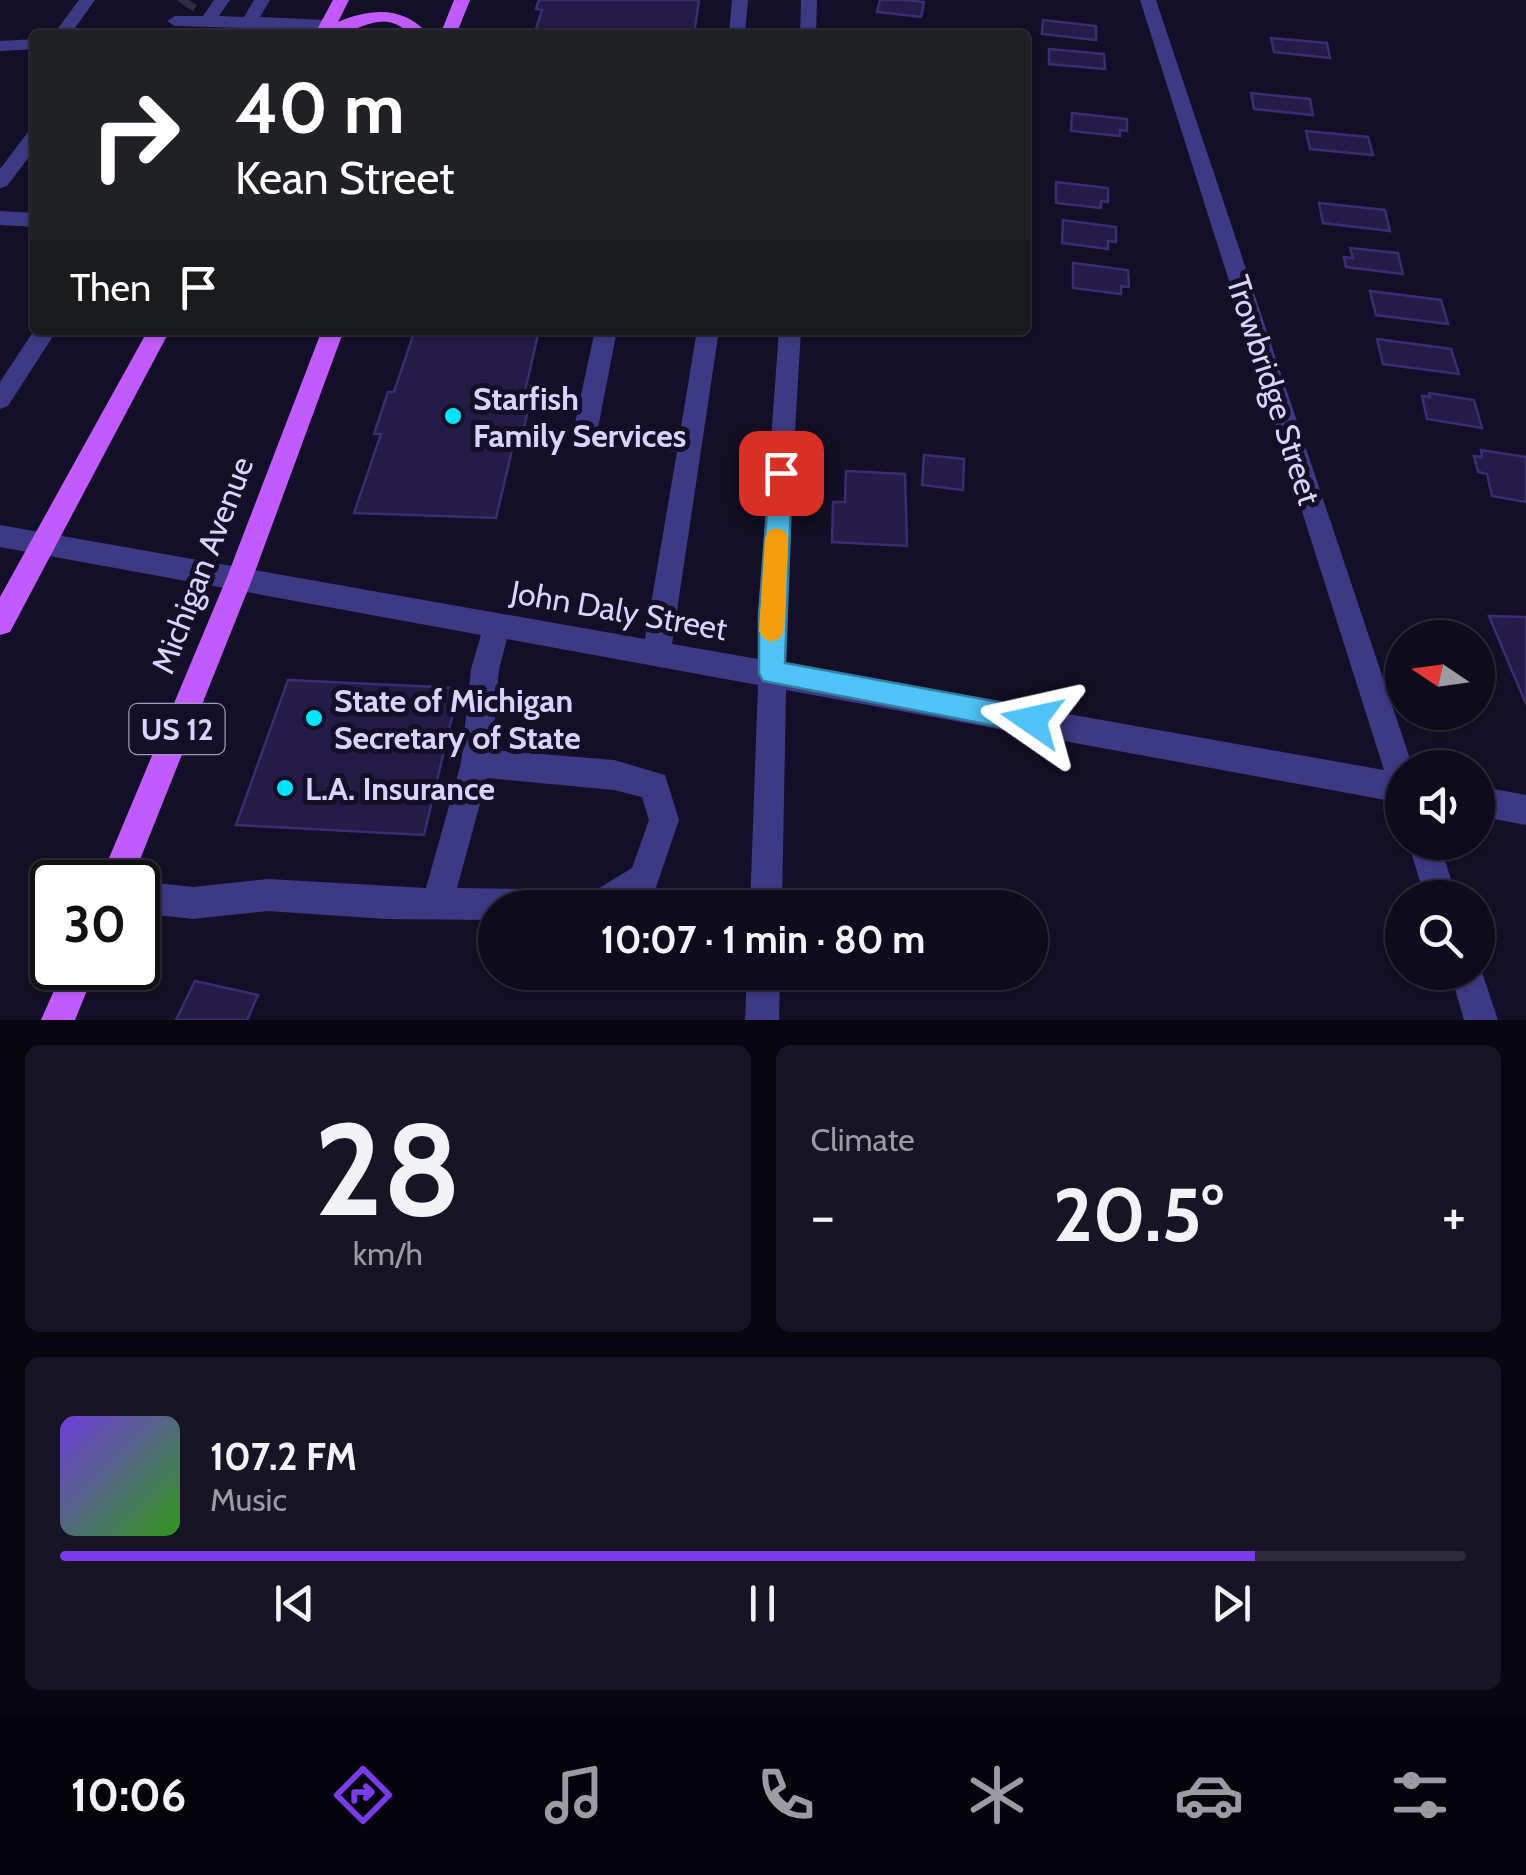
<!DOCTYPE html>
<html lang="en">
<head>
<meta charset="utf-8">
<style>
	:root { --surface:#0e0b1c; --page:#171425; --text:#f1f3f6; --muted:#9b9ba3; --line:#2e2b3b; --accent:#7c3aed }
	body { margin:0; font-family:Cabin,sans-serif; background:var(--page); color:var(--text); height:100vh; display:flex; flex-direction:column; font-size:38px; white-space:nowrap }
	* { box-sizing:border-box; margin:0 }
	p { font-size:32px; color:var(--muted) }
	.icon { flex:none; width:55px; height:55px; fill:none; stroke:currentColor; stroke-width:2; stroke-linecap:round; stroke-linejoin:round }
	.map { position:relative; height:1020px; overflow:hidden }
	.sheet { display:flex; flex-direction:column; gap:25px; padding:25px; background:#08060f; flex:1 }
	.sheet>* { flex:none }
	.guide { position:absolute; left:30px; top:30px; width:1000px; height:305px; border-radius:10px; box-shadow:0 2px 8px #0004,0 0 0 2px var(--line); background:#202124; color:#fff; overflow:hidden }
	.needle { width:65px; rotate:283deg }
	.controls { position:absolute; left:1385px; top:620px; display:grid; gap:20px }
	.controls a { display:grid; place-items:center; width:110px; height:110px; border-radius:50%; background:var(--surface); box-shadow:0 2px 8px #0004,0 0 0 2px var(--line); font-size:50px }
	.speed { position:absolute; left:30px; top:860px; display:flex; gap:20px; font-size:50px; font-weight:700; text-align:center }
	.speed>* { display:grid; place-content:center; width:130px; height:130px; border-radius:50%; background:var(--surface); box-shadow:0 2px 8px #0004,0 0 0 2px var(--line); line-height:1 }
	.speed .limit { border:5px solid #111; border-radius:15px; background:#fff; color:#111 }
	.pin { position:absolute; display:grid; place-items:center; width:85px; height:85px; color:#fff; margin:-42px; border-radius:20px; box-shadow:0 5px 15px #0006 }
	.me { position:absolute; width:110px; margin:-55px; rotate:281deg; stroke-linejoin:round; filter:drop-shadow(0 0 8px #0008) }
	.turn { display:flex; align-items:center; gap:35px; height:210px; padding:0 40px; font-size:45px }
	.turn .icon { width:130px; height:130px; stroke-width:2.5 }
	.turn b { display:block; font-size:70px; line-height:85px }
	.then { display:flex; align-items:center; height:95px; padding:0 40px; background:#0003; gap:20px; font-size:38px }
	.big { font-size:75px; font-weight:800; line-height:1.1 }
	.sheet .tile { flex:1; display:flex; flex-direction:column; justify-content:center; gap:15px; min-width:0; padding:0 35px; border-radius:15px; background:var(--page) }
	.sheet .dial { align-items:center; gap:0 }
	.dial b { font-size:130px; line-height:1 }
	.song { display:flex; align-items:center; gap:30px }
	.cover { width:120px; height:120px; border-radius:15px; background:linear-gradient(135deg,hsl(260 70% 55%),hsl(110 70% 35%)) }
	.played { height:10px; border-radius:5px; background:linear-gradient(90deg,var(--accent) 85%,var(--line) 85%) }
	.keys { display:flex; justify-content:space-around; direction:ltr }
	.heat { display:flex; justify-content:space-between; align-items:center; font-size:55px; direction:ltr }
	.sheet .tiles { flex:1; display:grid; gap:25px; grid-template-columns:1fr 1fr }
	.tile:last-child { grid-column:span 2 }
	.trip { position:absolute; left:478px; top:890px; width:570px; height:100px; border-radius:50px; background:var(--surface); box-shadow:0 2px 8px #0004,0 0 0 2px var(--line); font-weight:800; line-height:100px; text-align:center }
	.tabs { display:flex; height:160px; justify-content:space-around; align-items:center; background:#06040b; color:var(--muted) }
	.tabs .icon { width:70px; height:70px }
	.tabs .current { color:var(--accent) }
	.tabs b { font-size:45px; color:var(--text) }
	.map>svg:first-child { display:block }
	.building { fill:#241b47; stroke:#3b2d73; stroke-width:2.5 }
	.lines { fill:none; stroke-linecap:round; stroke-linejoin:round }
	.minor-tunnel { stroke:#312d47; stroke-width:19; stroke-dasharray:19 9; stroke-linecap:butt }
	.minor { fill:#3d3a85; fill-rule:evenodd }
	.major { fill:#c25bff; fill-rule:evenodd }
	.route { fill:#4fc3f7; stroke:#337fa1; stroke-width:2.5 }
	.slow { fill:#f59e0b }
	.poi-dot { fill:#00e5ff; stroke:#130f26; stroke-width:4 }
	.labels { text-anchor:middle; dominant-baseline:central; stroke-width:10; stroke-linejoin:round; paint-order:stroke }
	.shield { fill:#130f26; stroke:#9e99be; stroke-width:2.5 }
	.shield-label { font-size:30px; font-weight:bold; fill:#d9d4ff }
	.street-label { font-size:32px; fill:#d9d4ff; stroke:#130f26 }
	.poi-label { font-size:32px; font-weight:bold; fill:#d9d4ff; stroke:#130f26; text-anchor:start }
</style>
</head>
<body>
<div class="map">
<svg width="1526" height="1020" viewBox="0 0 1526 1020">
	<rect width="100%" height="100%" fill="#130f26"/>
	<g class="building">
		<path d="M539 0H699L694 35H534L542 10 536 9Z"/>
		<path d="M880 0H906L924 2 921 17 877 12Z"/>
		<path d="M1043 20 1096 26V40L1042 34Z"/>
		<path d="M1271 38 1327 43 1330 58 1274 52Z"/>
		<path d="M1049 49 1104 54 1105 69 1049 64Z"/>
		<path d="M1251 93 1310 99 1313 115 1254 109Z"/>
		<path d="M1072 113 1127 119V131L1120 130V136L1071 131Z"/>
		<path d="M1306 131 1368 137 1373 155 1310 149Z"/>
		<path d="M1056 182 1108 188V202L1101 201V208L1056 203Z"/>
		<path d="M1319 203 1385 210 1390 231 1323 223Z"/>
		<path d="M1063 220 1116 227V242L1108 241V249L1062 243Z"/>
		<path d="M1350 248 1398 253 1403 274 1346 267 1344 257 1353 258Z"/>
		<path d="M1073 263 1128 270 1129 287 1121 286V294L1073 288Z"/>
		<path d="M1370 291 1441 300 1448 324 1376 315Z"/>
		<path d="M415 330H539L523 400H530L523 433H516L496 518 354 513 381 434H374L388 392H394Z"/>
		<path d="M1377 339 1451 349 1459 374 1383 364Z"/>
		<path d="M1429 393 1474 400 1482 428 1427 419 1422 396 1430 397Z"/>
		<path d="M1481 450 1526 457V502L1492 496 1487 474 1478 472 1474 456 1482 457Z"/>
		<path d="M924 455 964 459 963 490 922 485Z"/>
		<path d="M846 471 905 474 907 546 832 542 833 502H845Z"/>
		<path d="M1489 616 1526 617V704Z"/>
		<path d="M288 680 459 688 424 835 236 825Z"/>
		<path d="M195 981 258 995 247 1020H176Z"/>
	</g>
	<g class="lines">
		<path class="minor-tunnel" d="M185 6 189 0"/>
		<g class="minor">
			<path d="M79 0H95L70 35H53Z"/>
			<path d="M214 0H230L219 16 244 17 254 0H270L260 17 327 20 335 25 327 30 175 26 167 21 175 16H203Z"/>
			<path d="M732 0H748L745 35H729Z"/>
			<path d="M801 0H817L816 35H800Z"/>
			<path d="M1140 0H1156L1413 768H1402V803L786 690 782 908H750L758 685 507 639 499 669 492 750 614 760 665 775 679 820 655 890 627 908H495V920L386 919 268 911 193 919 138 913 135 882 138 881 193 887 268 879 426 888 461 763 471 669 481 635 0 547V525L645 639 677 452 576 444 572 437 595 330H617L598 428 680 433 697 330H719L672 644 758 659V616L779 330H801L784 616 786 664 1384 770ZM487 778 614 790 642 797 649 820 632 868 596 890 457 888Z"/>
			<path d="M35 39V49L0 51V41Z"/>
			<path d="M35 130V149L7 186 0 188V169L28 132Z"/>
			<path d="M0 211 35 213V227L0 225Z"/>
			<path d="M35 329 57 330 8 406 0 409V382Z"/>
			<path d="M1478 786 1526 795V825L1478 816Z"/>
			<path d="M1408 842H1439L1457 898H1425Z"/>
			<path d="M1478 960 1498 1020H1464L1450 972H1478Z"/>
			<path d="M747 972H780L779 1020H745Z"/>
		</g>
		<g class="major">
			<path d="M333 0H349L338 22C372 8 404 6 429 35H411C385 9 366 27 338 35 331 37 321 35 314 35Z"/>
			<path d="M454 0H470L456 35H440Z"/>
			<path d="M148 330H170L10 632 0 635V597Z"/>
			<path d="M322 330H344L253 577 131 882H99L227 577Z"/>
			<path d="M64 968H96L75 1020H41Z"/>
		</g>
	</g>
	<path class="route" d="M781 464 792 473 785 663 1032 708 1041 711 1045 720 1041 729 1032 733 763 681 759 673V616L770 473Z"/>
	<path class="slow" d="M776 528 785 531 788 538 784 631 780 638 772 642 763 638 759 631 765 538 768 531Z"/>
	<g class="poi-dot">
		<circle cx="453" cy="416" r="10"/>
		<circle cx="314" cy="718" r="10"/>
		<circle cx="285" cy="788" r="10"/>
	</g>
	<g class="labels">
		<rect class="shield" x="129.5" y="704" width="95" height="50" rx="8"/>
		<g class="shield-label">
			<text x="177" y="729">US 12</text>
		</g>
		<g class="street-label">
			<text transform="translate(1274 390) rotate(72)">Trowbridge Street</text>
			<text transform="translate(202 565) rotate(-69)">Michigan Avenue</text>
			<text transform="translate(619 610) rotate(10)">John Daly Street</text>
		</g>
		<g class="poi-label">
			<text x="473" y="398">Starfish<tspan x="473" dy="37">Family Services</tspan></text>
			<text x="334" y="700">State of Michigan<tspan x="334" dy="37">Secretary of State</tspan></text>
			<text x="305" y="788">L.A. Insurance</text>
		</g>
	</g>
</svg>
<div class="controls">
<a><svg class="needle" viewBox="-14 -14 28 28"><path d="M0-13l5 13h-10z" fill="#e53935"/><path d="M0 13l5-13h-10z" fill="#9b9ba3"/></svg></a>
<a><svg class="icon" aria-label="sound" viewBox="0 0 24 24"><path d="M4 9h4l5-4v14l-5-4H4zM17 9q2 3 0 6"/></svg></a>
<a><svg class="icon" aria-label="search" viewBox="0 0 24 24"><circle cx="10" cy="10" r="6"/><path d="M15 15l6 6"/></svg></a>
</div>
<div class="speed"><div class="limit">30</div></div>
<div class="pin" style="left:781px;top:473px;background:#d93025"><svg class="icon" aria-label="arrive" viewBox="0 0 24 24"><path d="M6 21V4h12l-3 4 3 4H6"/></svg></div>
<svg class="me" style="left:1032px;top:720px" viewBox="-20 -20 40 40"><path d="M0-17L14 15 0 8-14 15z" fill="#4fc3f7" stroke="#fff" stroke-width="4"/></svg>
<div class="trip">10:07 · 1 min · 80 m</div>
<div class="guide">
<div class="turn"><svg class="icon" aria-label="right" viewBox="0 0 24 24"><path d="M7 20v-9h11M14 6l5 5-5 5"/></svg><div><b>40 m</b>Kean Street</div></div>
<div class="then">Then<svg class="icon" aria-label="arrive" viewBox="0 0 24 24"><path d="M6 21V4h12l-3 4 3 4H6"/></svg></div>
</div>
</div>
<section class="sheet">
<div class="tiles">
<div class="tile dial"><b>28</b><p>km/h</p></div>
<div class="tile"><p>Climate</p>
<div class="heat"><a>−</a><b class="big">20.5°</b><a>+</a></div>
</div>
<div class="tile">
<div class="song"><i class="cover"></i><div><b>107.2 FM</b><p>Music</p></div></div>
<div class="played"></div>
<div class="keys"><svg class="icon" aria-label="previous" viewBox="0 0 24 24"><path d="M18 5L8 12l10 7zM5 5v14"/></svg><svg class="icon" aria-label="pause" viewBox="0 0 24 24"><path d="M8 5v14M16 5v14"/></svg><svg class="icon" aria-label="next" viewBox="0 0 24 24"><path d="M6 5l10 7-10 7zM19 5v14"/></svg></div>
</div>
</div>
</section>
<nav class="tabs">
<b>10:06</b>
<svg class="icon current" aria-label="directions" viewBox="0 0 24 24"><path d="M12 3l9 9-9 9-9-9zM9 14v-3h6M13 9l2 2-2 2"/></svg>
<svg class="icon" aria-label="music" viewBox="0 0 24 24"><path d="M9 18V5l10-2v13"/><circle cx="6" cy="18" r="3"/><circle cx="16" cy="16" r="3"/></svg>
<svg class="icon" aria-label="phone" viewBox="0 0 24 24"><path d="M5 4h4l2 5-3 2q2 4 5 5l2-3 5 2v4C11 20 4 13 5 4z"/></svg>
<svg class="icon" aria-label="climate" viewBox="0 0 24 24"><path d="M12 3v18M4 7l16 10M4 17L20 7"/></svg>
<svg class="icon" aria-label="car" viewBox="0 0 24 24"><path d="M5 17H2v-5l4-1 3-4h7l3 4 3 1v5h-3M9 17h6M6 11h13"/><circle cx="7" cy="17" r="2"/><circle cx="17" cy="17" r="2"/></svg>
<svg class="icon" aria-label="filters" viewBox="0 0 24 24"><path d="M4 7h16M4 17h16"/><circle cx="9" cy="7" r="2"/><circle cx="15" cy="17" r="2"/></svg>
</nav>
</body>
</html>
